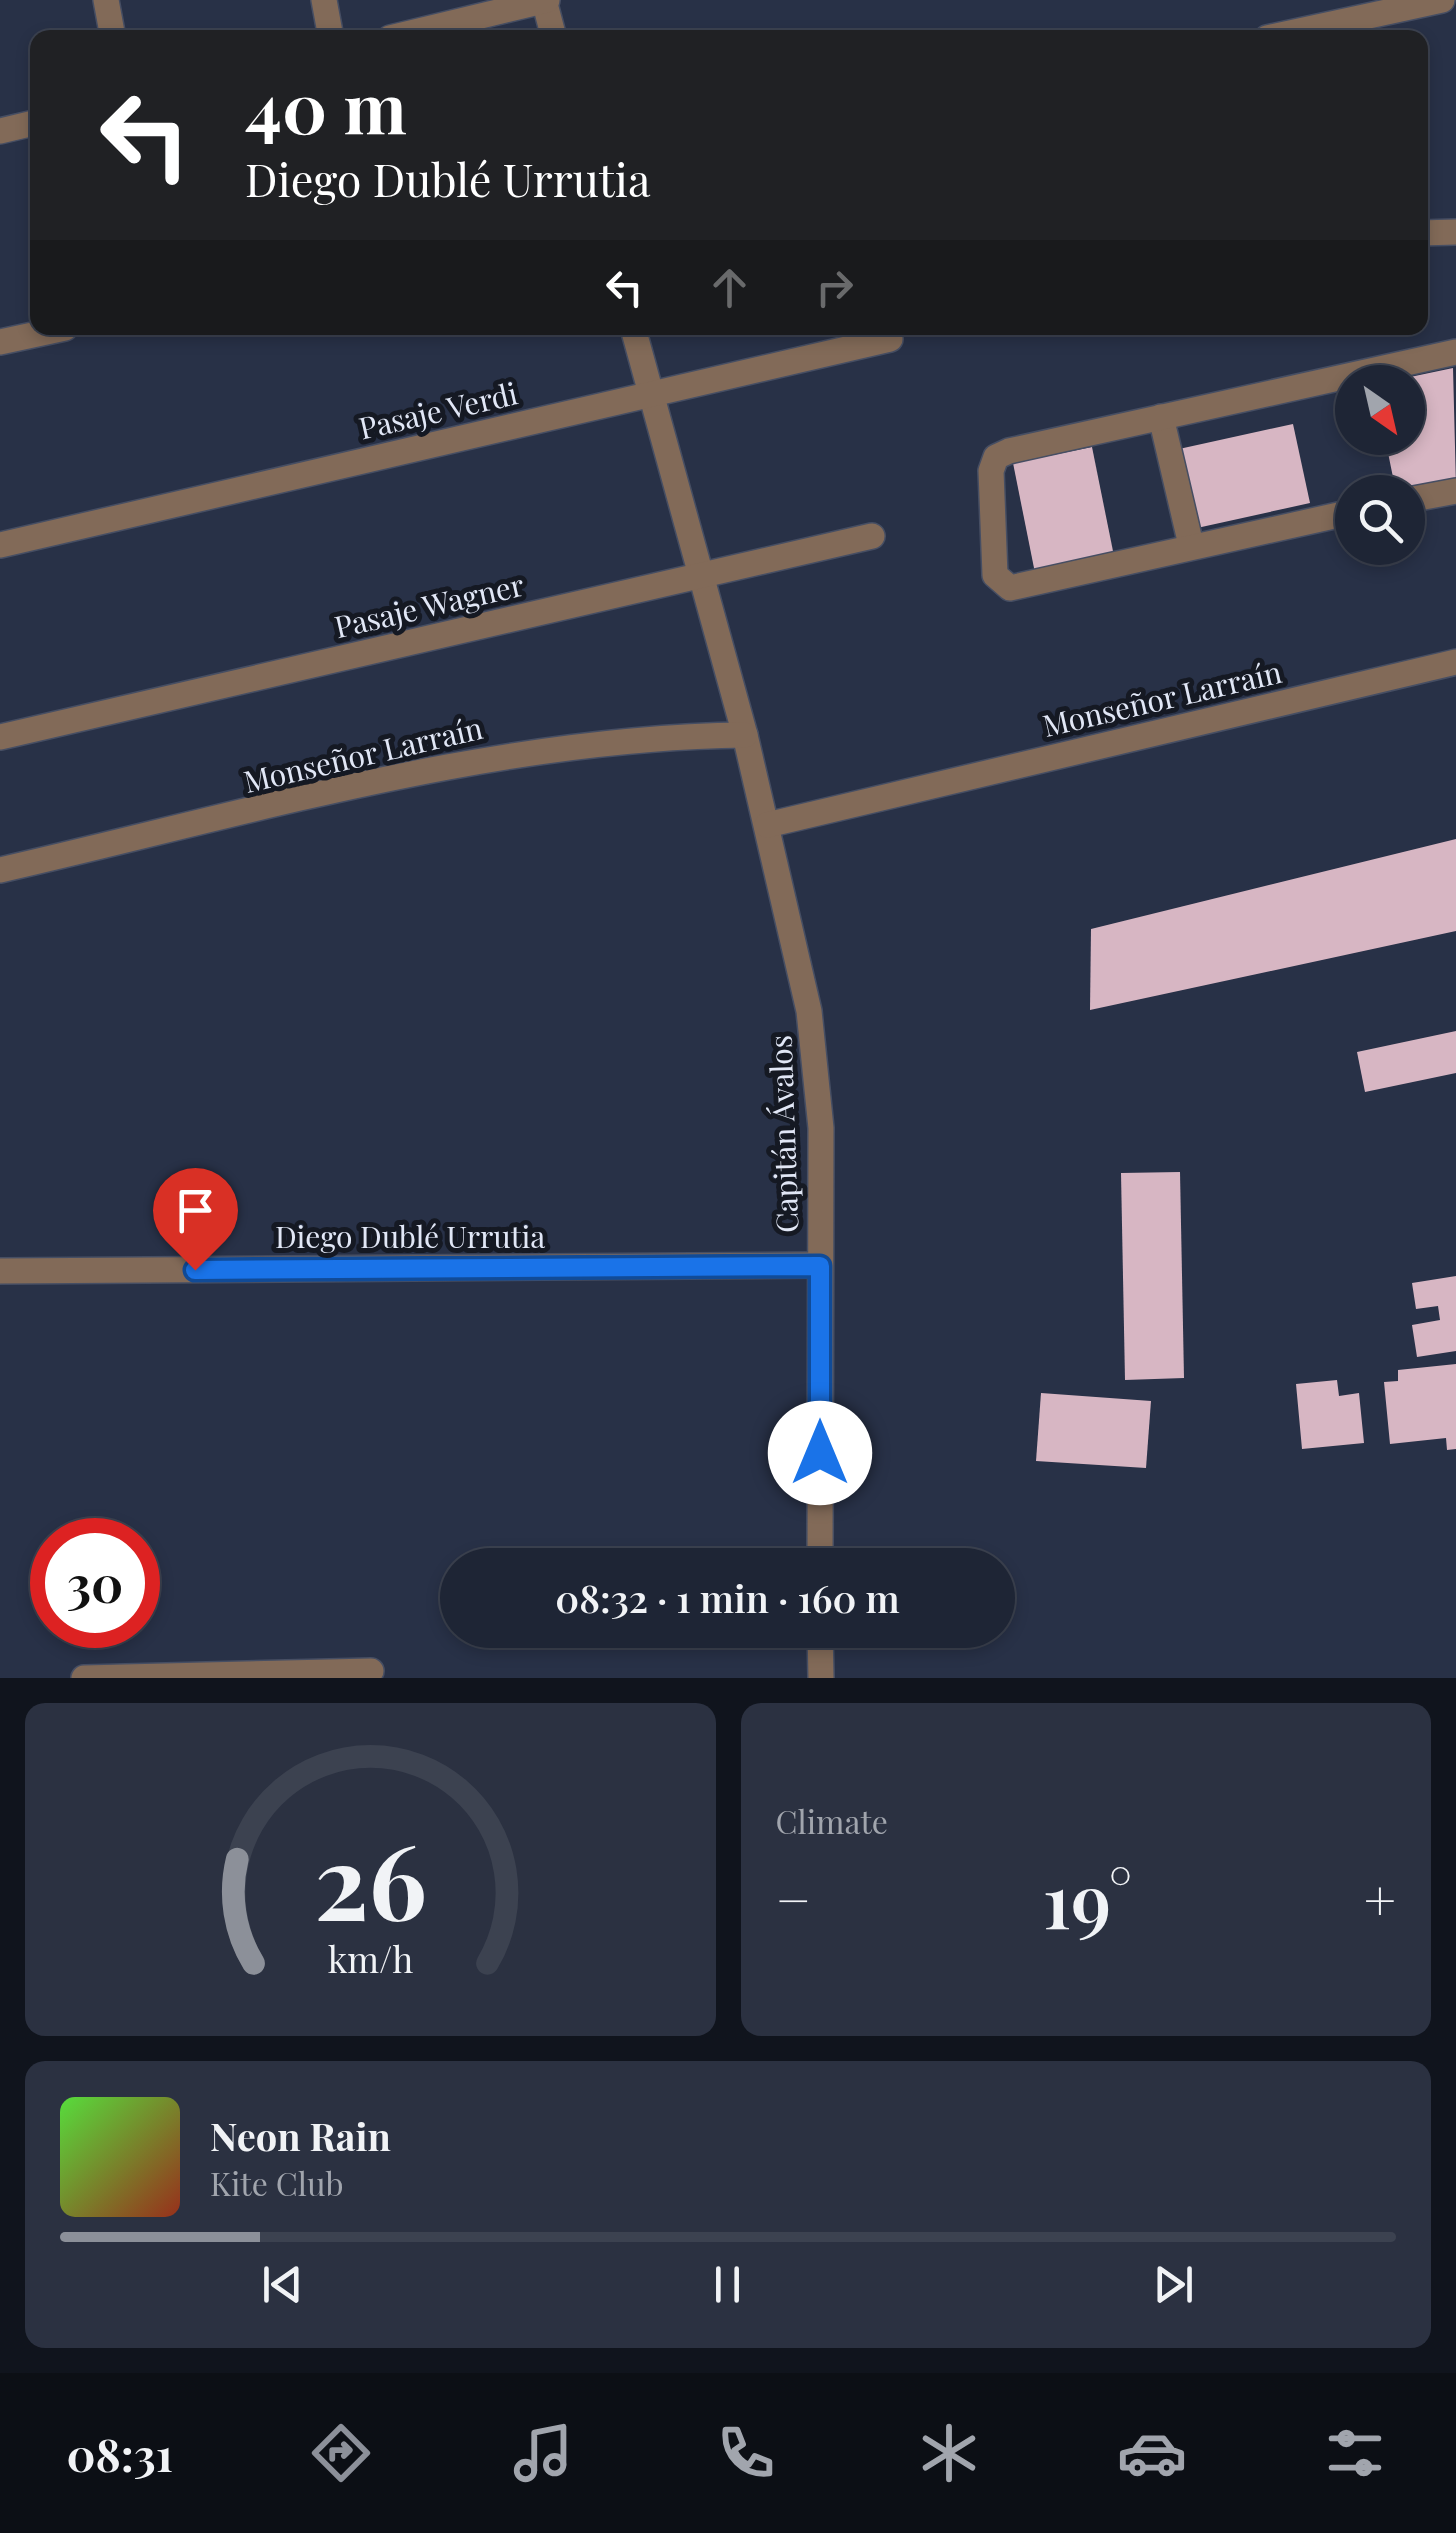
<!DOCTYPE html>
<html lang="en">
<head>
<meta charset="utf-8">
<style>
	:root { --surface:#1e2535; --page:#2b3141; --text:#f1f3f6; --muted:#a1a5ad; --line:#3c4250; --accent:#8c9099 }
	body { margin:0; font-family:"Playfair Display",serif; background:var(--page); color:var(--text); height:100vh; display:flex; flex-direction:column; font-size:38px; white-space:nowrap }
	* { box-sizing:border-box; margin:0 }
	p { font-size:32px; color:var(--muted) }
	.icon { flex:none; width:55px; height:55px; fill:none; stroke:currentColor; stroke-width:2; stroke-linecap:round; stroke-linejoin:round }
	.map { position:relative; height:1678px; overflow:hidden }
	.drawer { display:flex; flex-direction:column; gap:25px; padding:25px; background:#10141d; flex:1 }
	.drawer>* { flex:none }
	.top-card { position:absolute; left:30px; top:30px; width:1398px; height:305px; border-radius:20px; box-shadow:0 5px 15px #0003,0 0 0 2px var(--line); background:#202124; color:#fff; overflow:hidden }
	.needle { width:65px; rotate:146deg }
	.buttons { position:absolute; left:1335px; top:365px; display:grid; gap:20px }
	.buttons a { display:grid; place-items:center; width:90px; height:90px; border-radius:50%; background:var(--surface); box-shadow:0 5px 15px #0003,0 0 0 2px var(--line); font-size:50px }
	.speed { position:absolute; left:30px; top:1518px; display:flex; gap:20px; font-size:50px; font-weight:700; text-align:center }
	.speed>* { display:grid; place-content:center; width:130px; height:130px; border-radius:50%; background:var(--surface); box-shadow:0 5px 15px #0003,0 0 0 2px var(--line); line-height:1 }
	.speed .limit { border:15px solid #d22; background:#fff; color:#111 }
	.pin { position:absolute; display:grid; place-items:center; width:85px; height:85px; color:#fff; margin:-102px -42px; border-radius:50% 50% 50% 0; rotate:-45deg; box-shadow:0 0 10px #0007 }
	.pin .icon { rotate:45deg }
	.me { position:absolute; width:110px; margin:-55px; rotate:0deg; stroke-linejoin:round; filter:drop-shadow(0 0 8px #0008) }
	.turn { display:flex; align-items:center; gap:35px; height:210px; padding:0 50px; font-size:45px }
	.turn .icon { width:130px; height:130px; stroke-width:2.5 }
	.turn b { display:block; font-size:70px; line-height:85px }
	.lanes { display:flex; align-items:center; height:95px; padding:0 50px; background:#0003; justify-content:center; gap:50px; direction:ltr }
	.lanes .off { opacity:.35 }
	.big { font-size:75px; font-weight:600; line-height:1.1 }
	.drawer .widget { flex:1; display:flex; flex-direction:column; justify-content:center; gap:15px; min-width:0; padding:0 35px; border-radius:20px; background:var(--page) }
	.drawer .dial { align-items:center; gap:0 }
	.dial svg { height:260px; overflow:visible; fill:none; stroke:var(--line); stroke-width:7; stroke-linecap:round; text-anchor:middle }
	.dial text { fill:var(--text); stroke:none }
	.song { display:flex; align-items:center; gap:30px }
	.cover { width:120px; height:120px; border-radius:15px; background:linear-gradient(135deg,hsl(110 70% 55%),hsl(10 70% 35%)) }
	.played { height:10px; border-radius:5px; background:linear-gradient(90deg,var(--accent) 15%,var(--line) 15%) }
	.keys { display:flex; justify-content:space-around; direction:ltr }
	.heat { display:flex; justify-content:space-between; align-items:center; font-size:55px; direction:ltr }
	.drawer .tiles { flex:1; display:grid; gap:25px; grid-template-columns:1fr 1fr }
	.widget:last-child { grid-column:span 2 }
	.trip { position:absolute; left:440px; top:1548px; width:575px; height:100px; border-radius:50px; background:var(--surface); box-shadow:0 5px 15px #0003,0 0 0 2px var(--line); font-weight:600; line-height:100px; text-align:center }
	.tab-bar { display:flex; height:160px; justify-content:space-around; align-items:center; background:#0c0f15; color:var(--muted) }
	.tab-bar .icon { width:70px; height:70px }
	.tab-bar .on { color:var(--accent) }
	.tab-bar b { font-size:45px; color:var(--text) }
	.map>svg:first-child { display:block }
	.building { fill:#d7b6c3 }
	.lines { fill:none; stroke-linecap:round; stroke-linejoin:round }
	.minor-casing { stroke:#464e63; stroke-width:28 }
	.minor { stroke:#826a58; stroke-width:25 }
	.route-casing { stroke:#114b97; stroke-width:25 }
	.route { stroke:#1a73e8; stroke-width:18 }
	.labels { text-anchor:middle; dominant-baseline:central; stroke-width:10; stroke-linejoin:round; paint-order:stroke }
	.street-label { font-size:30px; fill:#e1e7f6; stroke:#151923 }
</style>
</head>
<body>
<div class="map">
<svg width="1456" height="1678" viewBox="0 0 1456 1678">
	<rect width="100%" height="100%" fill="#283147"/>
	<g class="building">
		<path d="M1453 368 1456 486 1396 492 1385 438H1408V382L1391 381Z"/>
		<path d="M1293 424 1310 503 1197 528 1179 449Z"/>
		<path d="M1092 447 1115 561 1036 578 1013 463Z"/>
		<path d="M1456 839V931L1090 1010 1091 929Z"/>
		<path d="M1456 1031V1073L1365 1092 1357 1052Z"/>
		<path d="M1180 1172 1184 1378 1125 1380 1121 1173Z"/>
		<path d="M1456 1276V1351L1417 1357 1412 1325 1440 1320 1438 1306 1416 1309 1412 1283Z"/>
		<path d="M1456 1364V1449L1447 1450 1446 1438 1390 1444 1384 1382 1398 1381V1370Z"/>
		<path d="M1337 1380 1339 1396 1359 1393 1364 1443 1302 1449 1296 1384Z"/>
		<path d="M1041 1393 1151 1401 1146 1468 1036 1461Z"/>
	</g>
	<g class="lines">
		<defs>
			<g id="minor">
				<path d="M106 0 113 38"/>
				<path d="M324 0 331 38"/>
				<path d="M544 0 554 38"/>
				<path d="M390 38 547 0"/>
				<path d="M1267 38 1442 0"/>
				<path d="M0 131 38 122"/>
				<path d="M1420 233 1456 232"/>
				<path d="M633 328 745 735 809 1011 821 1128 820 1565"/>
				<path d="M0 342 65 328"/>
				<path d="M1161 417 1191 545"/>
				<path d="M1408 500 1456 491"/>
				<path d="M1352 512 1010 588 995 575 991 471 996 457 1009 451 1456 352"/>
				<path d="M0 545 890 339"/>
				<path d="M0 737 872 536"/>
				<path d="M767 825 1456 662"/>
				<path d="M0 870C245 814 492 738 745 735"/>
				<path d="M0 1271 820 1265"/>
				<path d="M820 1630 821 1678"/>
				<path d="M84 1678 371 1671"/>
			</g>
		</defs>
		<use href="#minor" class="minor-casing"/>
		<use href="#minor" class="minor"/>
	</g>
	<g class="lines">
		<defs>
			<path id="route" d="M195 1270 820 1266V1453"/>
		</defs>
		<use href="#route" class="route-casing"/>
		<use href="#route" class="route"/>
	</g>
	<g class="labels">
		<g class="street-label">
			<text transform="translate(438 410) rotate(-13)">Pasaje Verdi</text>
			<text transform="translate(429 605) rotate(-13)">Pasaje Wagner</text>
			<text transform="translate(1162 698) rotate(-13)">Monseñor Larraín</text>
			<text transform="translate(363 754) rotate(-13)">Monseñor Larraín</text>
			<text transform="translate(783 1134) rotate(-92)">Capitán Ávalos</text>
			<text x="410" y="1236">Diego Dublé Urrutia</text>
		</g>
	</g>
</svg>
<div class="buttons">
<a><svg class="needle" viewBox="-14 -14 28 28"><path d="M0-13l5 13h-10z" fill="#e53935"/><path d="M0 13l5-13h-10z" fill="#a1a5ad"/></svg></a>
<a><svg class="icon" aria-label="search" viewBox="0 0 24 24"><circle cx="10" cy="10" r="6"/><path d="M15 15l6 6"/></svg></a>
</div>
<div class="speed"><div class="limit">30</div></div>
<div class="pin" style="left:195px;top:1270px;background:#d93025"><svg class="icon" aria-label="arrive" viewBox="0 0 24 24"><path d="M6 21V4h12l-3 4 3 4H6"/></svg></div>
<svg class="me" style="left:820px;top:1453px" viewBox="-20 -20 40 40"><circle r="19" fill="#fff"/><path d="M0-13L10 11 0 6-10 11z" fill="#1a73e8"/></svg>
<div class="trip">08:32 · 1 min · 160 m</div>
<div class="top-card">
<div class="turn"><svg class="icon" aria-label="left" viewBox="0 0 24 24"><path d="M17 20v-9H6M10 6l-5 5 5 5"/></svg><div><b>40 m</b>Diego Dublé Urrutia</div></div>
<div class="lanes"><svg class="icon" aria-label="left" viewBox="0 0 24 24"><path d="M17 20v-9H6M10 6l-5 5 5 5"/></svg><svg class="icon off" aria-label="ahead" viewBox="0 0 24 24"><path d="M12 20V5M6 11l6-6 6 6"/></svg><svg class="icon off" aria-label="right" viewBox="0 0 24 24"><path d="M7 20v-9h11M14 6l5 5-5 5"/></svg></div>
</div>
</div>
<section class="drawer">
<div class="tiles">
<div class="widget dial"><svg viewBox="0 0 100 80">
<path d="M14 69A42 42 0 1 1 86 69"/>
<path d="M14 69A42 42 0 0 1 9 37" stroke="#8c9099"/>
<text x="50" y="56" font-size="32" font-weight="700">26</text>
<text x="50" y="72" font-size="11">km/h</text>
</svg></div>
<div class="widget"><p>Climate</p>
<div class="heat"><a>−</a><b class="big">19°</b><a>+</a></div>
</div>
<div class="widget">
<div class="song"><i class="cover"></i><div><b>Neon Rain</b><p>Kite Club</p></div></div>
<div class="played"></div>
<div class="keys"><svg class="icon" aria-label="previous" viewBox="0 0 24 24"><path d="M18 5L8 12l10 7zM5 5v14"/></svg><svg class="icon" aria-label="pause" viewBox="0 0 24 24"><path d="M8 5v14M16 5v14"/></svg><svg class="icon" aria-label="next" viewBox="0 0 24 24"><path d="M6 5l10 7-10 7zM19 5v14"/></svg></div>
</div>
</div>
</section>
<nav class="tab-bar">
<b>08:31</b>
<svg class="icon on" aria-label="directions" viewBox="0 0 24 24"><path d="M12 3l9 9-9 9-9-9zM9 14v-3h6M13 9l2 2-2 2"/></svg>
<svg class="icon" aria-label="music" viewBox="0 0 24 24"><path d="M9 18V5l10-2v13"/><circle cx="6" cy="18" r="3"/><circle cx="16" cy="16" r="3"/></svg>
<svg class="icon" aria-label="phone" viewBox="0 0 24 24"><path d="M5 4h4l2 5-3 2q2 4 5 5l2-3 5 2v4C11 20 4 13 5 4z"/></svg>
<svg class="icon" aria-label="climate" viewBox="0 0 24 24"><path d="M12 3v18M4 7l16 10M4 17L20 7"/></svg>
<svg class="icon" aria-label="car" viewBox="0 0 24 24"><path d="M5 17H2v-5l4-1 3-4h7l3 4 3 1v5h-3M9 17h6M6 11h13"/><circle cx="7" cy="17" r="2"/><circle cx="17" cy="17" r="2"/></svg>
<svg class="icon" aria-label="filters" viewBox="0 0 24 24"><path d="M4 7h16M4 17h16"/><circle cx="9" cy="7" r="2"/><circle cx="15" cy="17" r="2"/></svg>
</nav>
</body>
</html>
